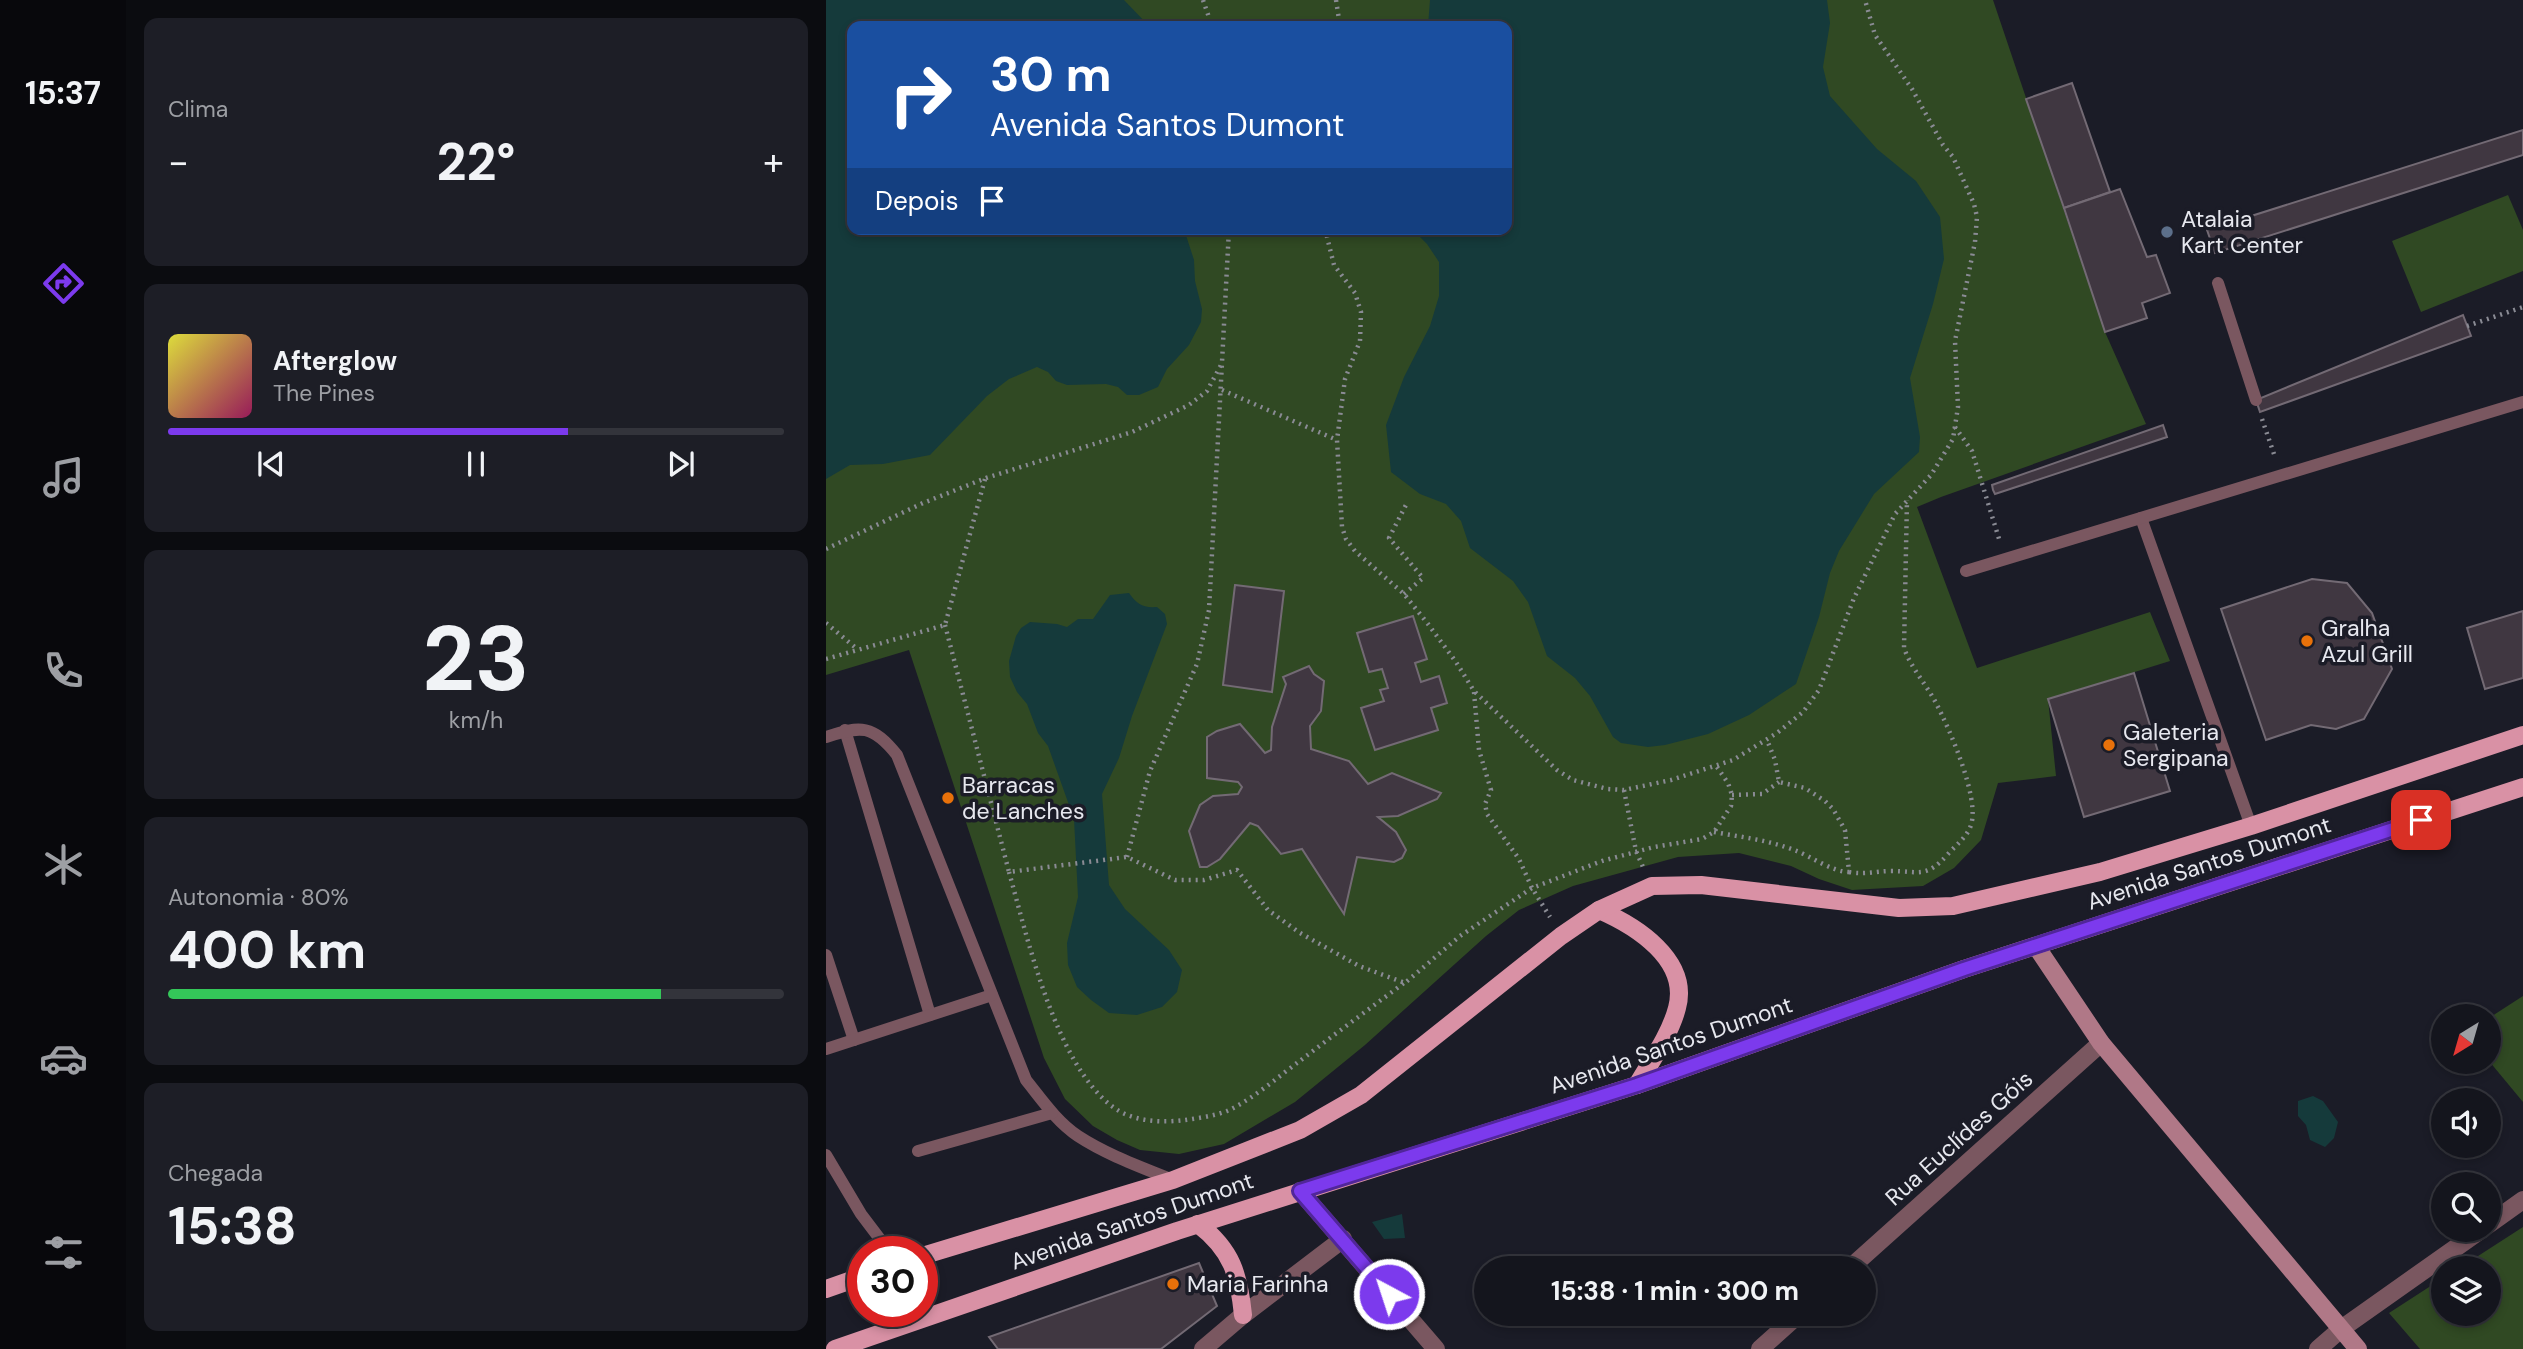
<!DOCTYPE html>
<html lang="pt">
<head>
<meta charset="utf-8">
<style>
	:root { --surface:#14151d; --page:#1d1e26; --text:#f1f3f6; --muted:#9d9fa4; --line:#33343b; --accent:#7c3aed }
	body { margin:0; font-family:"DM Sans",sans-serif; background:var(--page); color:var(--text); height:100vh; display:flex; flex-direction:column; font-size:26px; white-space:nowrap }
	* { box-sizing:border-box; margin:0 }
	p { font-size:23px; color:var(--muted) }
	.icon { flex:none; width:38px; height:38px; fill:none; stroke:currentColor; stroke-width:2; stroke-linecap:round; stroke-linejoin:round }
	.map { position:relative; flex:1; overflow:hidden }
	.drawer { display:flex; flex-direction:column; gap:18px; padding:18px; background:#0b0c10; width:700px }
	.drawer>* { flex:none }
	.banner { position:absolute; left:21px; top:21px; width:665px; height:214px; border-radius:14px; box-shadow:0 4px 10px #0003,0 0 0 2px var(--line); background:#1a4fa0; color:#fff; overflow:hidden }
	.needle { width:46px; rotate:217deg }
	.buttons { position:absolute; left:1605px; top:1004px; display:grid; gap:14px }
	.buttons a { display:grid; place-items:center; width:70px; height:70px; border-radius:50%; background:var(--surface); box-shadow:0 4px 10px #0003,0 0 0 2px var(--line); font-size:35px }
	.speed { position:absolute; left:21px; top:1236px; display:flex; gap:14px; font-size:35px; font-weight:700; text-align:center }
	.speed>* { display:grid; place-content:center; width:91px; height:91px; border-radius:50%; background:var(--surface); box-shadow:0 4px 10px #0003,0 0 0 2px var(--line); line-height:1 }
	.speed .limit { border:10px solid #d22; background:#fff; color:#111 }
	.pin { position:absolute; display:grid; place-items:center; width:60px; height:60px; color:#fff; margin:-30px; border-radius:14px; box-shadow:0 4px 10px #0006 }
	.me { position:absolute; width:77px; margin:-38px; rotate:320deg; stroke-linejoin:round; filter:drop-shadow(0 0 5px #0008) }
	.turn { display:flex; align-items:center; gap:24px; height:147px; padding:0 28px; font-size:32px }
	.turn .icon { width:91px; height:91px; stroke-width:2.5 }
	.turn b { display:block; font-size:49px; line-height:60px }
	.then { display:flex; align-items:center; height:66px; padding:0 28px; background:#0003; gap:14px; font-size:26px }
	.big { font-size:52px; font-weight:700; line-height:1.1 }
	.drawer .tile { flex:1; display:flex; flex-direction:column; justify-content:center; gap:10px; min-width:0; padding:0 24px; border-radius:14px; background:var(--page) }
	.drawer .dial { align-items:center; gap:0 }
	.dial b { font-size:91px; line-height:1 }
	.song { display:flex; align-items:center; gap:21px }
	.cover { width:84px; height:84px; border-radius:10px; background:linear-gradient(135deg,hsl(60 70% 55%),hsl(330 70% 35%)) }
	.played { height:7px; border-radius:4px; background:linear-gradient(90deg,var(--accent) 65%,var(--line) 65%) }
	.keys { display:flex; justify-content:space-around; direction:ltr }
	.heat { display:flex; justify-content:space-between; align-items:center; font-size:38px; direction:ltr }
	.charge { height:10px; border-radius:5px; background:linear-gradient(90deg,#34c759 80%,var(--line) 0) }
	.trip { position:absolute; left:648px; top:1256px; width:402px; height:70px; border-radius:35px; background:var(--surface); box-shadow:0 4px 10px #0003,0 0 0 2px var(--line); font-weight:700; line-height:70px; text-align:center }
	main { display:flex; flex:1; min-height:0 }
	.tab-bar { display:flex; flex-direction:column; width:126px; justify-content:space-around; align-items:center; background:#08080c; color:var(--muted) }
	.tab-bar .icon { width:49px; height:49px }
	.tab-bar .on { color:var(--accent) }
	.tab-bar b { font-size:32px; color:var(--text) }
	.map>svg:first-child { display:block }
	.green { fill:#304923; fill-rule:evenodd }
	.water { fill:#153a3b }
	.building { fill:#403741; stroke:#736a74; stroke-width:2 }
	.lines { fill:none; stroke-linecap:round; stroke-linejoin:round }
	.path { stroke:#8a8b94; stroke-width:4.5; stroke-dasharray:2 5; stroke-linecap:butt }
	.lane { stroke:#7a5760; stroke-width:12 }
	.street { stroke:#7a5760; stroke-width:18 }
	.secondary { stroke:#b07887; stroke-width:18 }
	.primary { stroke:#d991a5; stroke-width:18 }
	.route-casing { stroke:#51269a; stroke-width:18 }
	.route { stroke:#7c3aed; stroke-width:12 }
	.service-dot { fill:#5c6f8a; stroke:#1b1c27; stroke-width:2.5 }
	.food-dot { fill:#e8710a; stroke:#1b1c27; stroke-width:2.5 }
	.labels { text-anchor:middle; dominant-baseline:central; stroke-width:7; stroke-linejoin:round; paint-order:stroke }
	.poi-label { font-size:23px; fill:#e7e8ef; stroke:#1b1c27; text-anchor:start }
	.street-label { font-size:23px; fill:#e7e8ef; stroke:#1b1c27 }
</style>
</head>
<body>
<main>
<nav class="tab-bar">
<b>15:37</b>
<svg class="icon on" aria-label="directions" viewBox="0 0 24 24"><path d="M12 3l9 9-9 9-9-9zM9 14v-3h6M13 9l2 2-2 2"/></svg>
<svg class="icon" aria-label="music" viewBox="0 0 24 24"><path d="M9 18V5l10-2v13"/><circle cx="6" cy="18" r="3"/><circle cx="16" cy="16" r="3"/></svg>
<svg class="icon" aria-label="phone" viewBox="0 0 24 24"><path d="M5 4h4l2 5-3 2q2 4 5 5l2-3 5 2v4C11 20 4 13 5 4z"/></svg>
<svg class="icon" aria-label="climate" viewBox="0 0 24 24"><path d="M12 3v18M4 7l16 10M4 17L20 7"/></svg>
<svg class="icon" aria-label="car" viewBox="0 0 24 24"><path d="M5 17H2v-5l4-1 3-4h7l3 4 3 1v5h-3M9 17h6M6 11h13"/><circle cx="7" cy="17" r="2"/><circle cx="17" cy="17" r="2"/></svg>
<svg class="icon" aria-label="filters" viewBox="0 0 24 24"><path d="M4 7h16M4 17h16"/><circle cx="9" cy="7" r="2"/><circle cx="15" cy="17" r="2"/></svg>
</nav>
<section class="drawer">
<div class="tile"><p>Clima</p>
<div class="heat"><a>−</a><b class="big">22°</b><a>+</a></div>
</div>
<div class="tile">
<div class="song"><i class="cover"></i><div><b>Afterglow</b><p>The Pines</p></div></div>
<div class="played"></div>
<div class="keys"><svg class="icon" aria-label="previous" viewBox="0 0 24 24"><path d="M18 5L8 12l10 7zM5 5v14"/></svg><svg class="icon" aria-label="pause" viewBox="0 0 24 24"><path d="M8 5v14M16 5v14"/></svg><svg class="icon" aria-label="next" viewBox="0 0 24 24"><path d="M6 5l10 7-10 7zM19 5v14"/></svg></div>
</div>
<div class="tile dial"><b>23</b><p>km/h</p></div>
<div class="tile"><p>Autonomia · 80%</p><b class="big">400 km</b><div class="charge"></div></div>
<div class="tile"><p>Chegada</p><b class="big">15:38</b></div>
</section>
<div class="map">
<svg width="1697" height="1349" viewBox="0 0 1697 1349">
	<rect width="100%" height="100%" fill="#1b1c27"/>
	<g class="green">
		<path d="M0 0H1167L1279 332 1320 424 1115 497 1091 507 1151 668 1324 612 1344 661 1222 699 1230 776 1172 783 1155 840 1128 868 1097 886 1026 890 993 879 965 866 913 853 852 857 747 886 693 910 660 936 539 1045 469 1102 398 1144 353 1154 314 1150 291 1140 267 1126 239 1099 218 1058 83 650 0 675ZM26 26H681V229H26Z"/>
		<path d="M1682 195 1697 230V271L1595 312 1566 241Z"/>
		<path d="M1697 996V1102L1663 1061V1018Z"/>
		<path d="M1697 1227V1349H1594L1563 1313 1617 1278V1314H1662V1269H1632Z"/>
	</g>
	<g class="water">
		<path d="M0 0H298L323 26H26V229H358L368 260 369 281 376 309 375 322 363 345 341 369 332 387 313 395H301L292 387 280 384 241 385 230 381 222 372 211 367 183 379 161 396 104 455 57 464 24 465 0 479Z"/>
		<path d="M604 0H1001L1004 23 997 67 1004 96 1051 149 1090 181 1114 217 1118 259 1107 304 1084 378 1094 437 1093 452 1048 494 1013 551 1004 573 993 617 970 684 923 715 882 734 839 745 822 747 795 743 787 737 764 696 749 678 721 656 702 602 687 581 644 548 635 521 620 504 594 494 565 472 560 425 578 377 604 326 613 296V262L601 244 586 229H681V26H602Z"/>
		<path d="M303 593C311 604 316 608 331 607L339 614 341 624 306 716 293 758 276 794 283 885 299 909 343 950 356 970 351 992 336 1007 311 1015 283 1013 265 1000 251 987 242 965 241 943 252 897 248 819 222 746 212 733 201 704 191 692 184 677 183 661 190 636 195 628 204 622 231 624 241 627 252 619H267L284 595Z"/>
		<path d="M1487 1096 1497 1101 1512 1122 1508 1138 1499 1147 1484 1140 1480 1125 1472 1116V1101Z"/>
		<path d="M576 1214 579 1238 558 1239 546 1222Z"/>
	</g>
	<g class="building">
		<path d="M1246 83 1284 192 1238 208 1200 99Z"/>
		<path d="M1697 130V155L1389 253 1381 230Z"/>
		<path d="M1294 189 1321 257 1330 255 1344 293 1316 303 1321 318 1279 332 1238 208Z"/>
		<path d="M1637 315 1645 336 1434 412 1430 400Z"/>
		<path d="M1337 425 1341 437 1169 494 1167 490 1166 485Z"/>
		<path d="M1486 579 1521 583 1546 613 1566 669 1538 719 1510 729 1485 725 1440 740 1395 609Z"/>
		<path d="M409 585 458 591 446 692 397 685Z"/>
		<path d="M1697 611V678L1659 689 1641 628Z"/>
		<path d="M587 616 601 659 589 663 595 682 613 676 621 703 605 708 612 730 549 750 535 708 558 701 554 690 562 688 556 669 543 672 531 633Z"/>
		<path d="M483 666 488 674 498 681 495 711 484 726 485 749 523 761 542 784 566 773 615 793 611 799 572 816 552 817 570 832 580 850 576 858 568 862 531 857 518 914 476 849 455 854 432 826 424 823 394 859 381 867H374L363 831 374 805 387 796 412 794 416 787 412 782 381 778V737L391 731 414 724 439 753 445 750 446 727 460 684 457 677Z"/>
		<path d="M1308 673 1344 791 1258 817 1222 699Z"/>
		<path d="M373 1263 391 1306 335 1349H172L163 1337Z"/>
	</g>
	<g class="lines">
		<g class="path">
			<path d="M377 0 386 26"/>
			<path d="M510 0 514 26"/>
			<path d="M499 229 508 265 529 293 535 312 534 341 519 379 511 440 516 527 520 539 529 551 578 594 602 624 630 662 648 691 731 770 747 780 782 789 798 790 845 780 907 760 951 733 977 712 993 690 1028 598 1069 514 1105 475 1127 439 1132 407 1129 341 1149 242 1151 217 1148 204 1127 157 1117 145 1086 89 1049 35 1039 0"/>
			<path d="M1641 326 1697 307"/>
			<path d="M396 390 511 440"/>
			<path d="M1436 419 1449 457"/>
			<path d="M1129 427 1146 451 1174 542"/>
			<path d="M0 549 97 503 160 478 306 432 363 405 381 391 395 365"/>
			<path d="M578 594 597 578 563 538 582 501"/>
			<path d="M0 623 30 648"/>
			<path d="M119 625 183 872 301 857 349 880H378L411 870 442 910 474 933 533 966 579 983 634 936 706 888 776 861 828 847 876 839 888 832 905 806 906 795 902 783 891 767"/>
			<path d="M0 659 119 625 159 479"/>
			<path d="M648 692 653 750 665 790 659 804 661 814 693 859 706 888 724 917"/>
			<path d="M798 790 810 851 817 867"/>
			<path d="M906 795 936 794 953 782"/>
			<path d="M888 832C915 837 942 840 968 850 985 856 1006 872 1023 872L1019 830 1007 809 999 801 979 788 953 782 949 760 941 740"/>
			<path d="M301 857 324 771 371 664 383 610 403 229"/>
			<path d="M183 872C202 940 230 1065 287 1107 307 1122 336 1123 359 1120 373 1118 388 1116 401 1111 426 1100 453 1076 475 1060 509 1034 543 1009 578 983"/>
			<path d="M1023 872C1040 875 1049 871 1065 871 1093 871 1100 879 1122 854 1131 844 1141 837 1145 825 1154 798 1123 728 1110 703 1100 684 1085 668 1078 648L1081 500"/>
		</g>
		<g class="lane">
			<path d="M1392 283 1430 400"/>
			<path d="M1315 518 1425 826"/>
			<path d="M1140 571 1697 402"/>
			<path d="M19 730 104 1015"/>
			<path d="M0 737C35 725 47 725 71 755L200 1080C216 1100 231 1122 252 1136 281 1155 315 1167 347 1180"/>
			<path d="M0 955 28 1040"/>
			<path d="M0 1049 166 995"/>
			<path d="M92 1151 226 1113"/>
			<path d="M0 1155 35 1214 63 1251"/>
		</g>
		<g class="street">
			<path d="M474 1191 610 1349"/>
			<path d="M1662 1225 1697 1200"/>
			<path d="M1023 1269 1275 1043"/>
			<path d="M377 1349 417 1315 517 1239"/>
			<path d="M934 1349 973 1314"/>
			<path d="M1492 1349 1515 1329 1655 1230"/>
		</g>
		<path class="secondary" d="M1210 946 1275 1043 1532 1349"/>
		<g class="primary">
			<path d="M773 910C810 926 864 960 851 1008 844 1035 825 1061 811 1085"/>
			<path d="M372 1224C406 1250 413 1275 417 1315"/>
			<path d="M96 1256 347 1180 474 1130 535 1095 735 936 773 910 826 886 875 885 1073 908 1127 906 1274 872 1425 826 1697 735"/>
			<path d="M0 1289 37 1276"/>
			<path d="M9 1349 351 1231 811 1085 1138 969 1697 787"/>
		</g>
	</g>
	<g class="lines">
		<defs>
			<path id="route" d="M563 1294 474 1191 811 1085 1138 969 1595 820"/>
		</defs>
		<use href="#route" class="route-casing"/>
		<use href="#route" class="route"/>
	</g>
	<circle class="service-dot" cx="1341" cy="232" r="7"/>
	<g class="food-dot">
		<circle cx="1481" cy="641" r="7"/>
		<circle cx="1283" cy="745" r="7"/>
		<circle cx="122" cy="798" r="7"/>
		<circle cx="347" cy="1284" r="7"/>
	</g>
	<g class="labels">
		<g class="poi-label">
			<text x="1355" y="219">Atalaia<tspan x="1355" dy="26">Kart Center</tspan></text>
			<text x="1495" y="628">Gralha<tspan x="1495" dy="26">Azul Grill</tspan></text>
			<text x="1297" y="732">Galeteria<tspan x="1297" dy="26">Sergipana</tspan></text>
			<text x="136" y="785">Barracas<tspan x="136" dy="26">de Lanches</tspan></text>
			<text x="361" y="1284">Maria Farinha</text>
		</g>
		<g class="street-label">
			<text transform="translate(1383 863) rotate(-18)">Avenida Santos Dumont</text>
			<text transform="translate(845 1045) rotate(-19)">Avenida Santos Dumont</text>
			<text transform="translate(1133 1138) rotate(-42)">Rua Euclídes Góis</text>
			<text transform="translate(306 1221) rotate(-19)">Avenida Santos Dumont</text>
		</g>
	</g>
</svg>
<div class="buttons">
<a><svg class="needle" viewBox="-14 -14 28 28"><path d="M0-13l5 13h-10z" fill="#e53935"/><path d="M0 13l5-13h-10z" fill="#9d9fa4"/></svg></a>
<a><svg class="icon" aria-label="sound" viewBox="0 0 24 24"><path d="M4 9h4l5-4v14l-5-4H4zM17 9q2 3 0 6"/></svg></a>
<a><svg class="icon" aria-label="search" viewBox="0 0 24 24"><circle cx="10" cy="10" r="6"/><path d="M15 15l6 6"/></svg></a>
<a><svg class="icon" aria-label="layers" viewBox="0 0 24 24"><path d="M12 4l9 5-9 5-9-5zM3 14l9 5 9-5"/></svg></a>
</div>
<div class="speed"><div class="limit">30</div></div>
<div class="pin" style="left:1595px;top:820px;background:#d93025"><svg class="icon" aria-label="arrive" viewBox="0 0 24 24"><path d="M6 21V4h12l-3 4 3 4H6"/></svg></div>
<svg class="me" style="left:563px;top:1294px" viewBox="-20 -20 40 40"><circle r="17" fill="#7c3aed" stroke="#fff" stroke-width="3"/><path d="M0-11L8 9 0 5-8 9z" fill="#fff"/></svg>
<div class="trip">15:38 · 1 min · 300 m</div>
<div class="banner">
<div class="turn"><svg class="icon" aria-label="right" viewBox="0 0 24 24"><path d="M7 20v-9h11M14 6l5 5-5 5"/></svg><div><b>30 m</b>Avenida Santos Dumont</div></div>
<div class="then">Depois<svg class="icon" aria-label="arrive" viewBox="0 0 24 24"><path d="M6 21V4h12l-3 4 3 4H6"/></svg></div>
</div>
</div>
</main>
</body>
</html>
